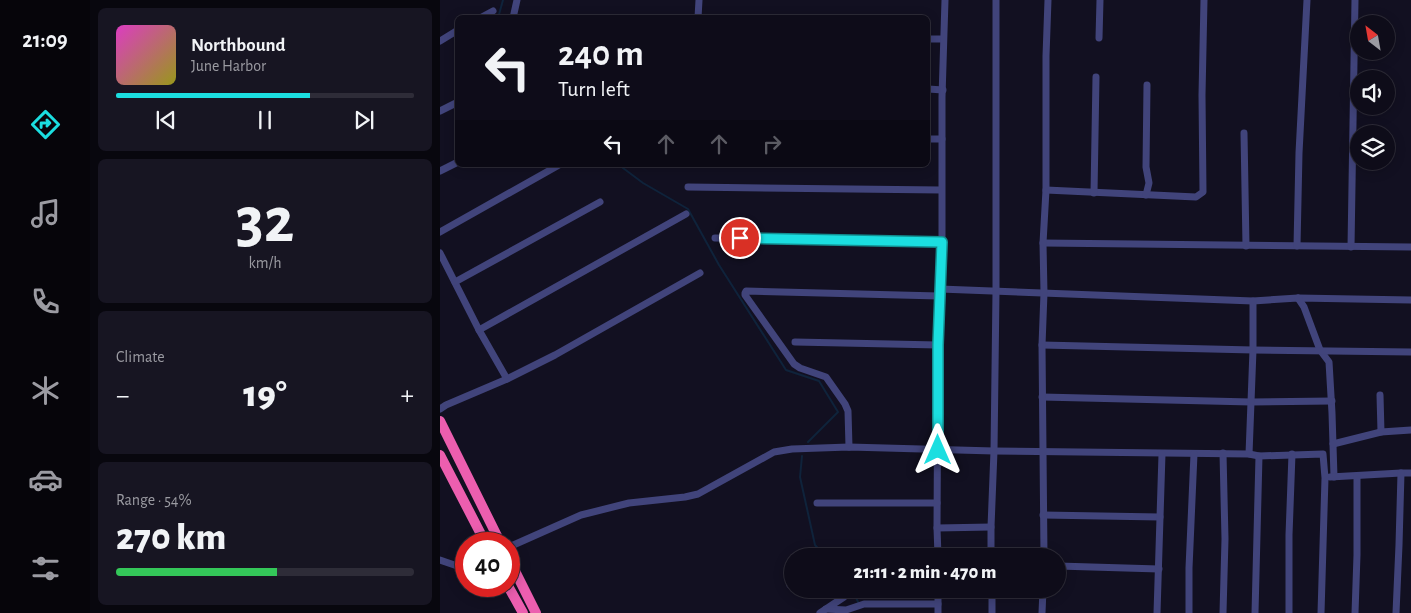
<!DOCTYPE html>
<html lang="en">
<head>
<meta charset="utf-8">
<style>
	:root { --surface:#0e0c19; --page:#171522; --text:#f1f3f6; --muted:#9b9ba2; --line:#2e2c38; --accent:#1bdee0 }
	body { margin:0; font-family:"Alegreya Sans",sans-serif; background:var(--page); color:var(--text); height:100vh; display:flex; flex-direction:column; font-size:19px; white-space:nowrap }
	* { box-sizing:border-box; margin:0 }
	p { font-size:16px; color:var(--muted) }
	.icon { flex:none; width:28px; height:28px; fill:none; stroke:currentColor; stroke-width:2; stroke-linecap:round; stroke-linejoin:round }
	.map { position:relative; flex:1; overflow:hidden }
	.side { display:flex; flex-direction:column; gap:8px; padding:8px; background:#08070e; width:350px }
	.side>* { flex:none }
	.guide { position:absolute; left:15px; top:15px; width:475px; height:152px; border-radius:8px; box-shadow:0 2px 12px #0003,0 0 0 1px var(--line); background:#0e0c19; color:var(--text); overflow:hidden }
	.needle { width:32px; rotate:329deg }
	.buttons { position:absolute; left:910px; top:15px; display:grid; gap:10px }
	.buttons a { display:grid; place-items:center; width:45px; height:45px; border-radius:50%; background:var(--surface); box-shadow:0 2px 12px #0003,0 0 0 1px var(--line); font-size:25px }
	.speed { position:absolute; left:15px; top:532px; display:flex; gap:10px; font-size:25px; font-weight:700; text-align:center }
	.speed>* { display:grid; place-content:center; width:65px; height:65px; border-radius:50%; background:var(--surface); box-shadow:0 2px 12px #0003,0 0 0 1px var(--line); line-height:1 }
	.speed .limit { border:8px solid #d22; background:#fff; color:#111 }
	.pin { position:absolute; display:grid; place-items:center; width:42px; height:42px; color:#fff; margin:-21px; border:2px solid #fff; border-radius:50%; box-shadow:0 1px 5px #0007 }
	.me { position:absolute; width:55px; margin:-28px; rotate:0deg; stroke-linejoin:round; filter:drop-shadow(0 0 4px #0008) }
	.turn { display:flex; align-items:center; gap:18px; height:105px; padding:0 20px; font-size:22px }
	.turn .icon { width:65px; height:65px; stroke-width:2.5 }
	.turn b { display:block; font-size:35px; line-height:42px }
	.lanes { display:flex; align-items:center; height:48px; padding:0 20px; background:#0003; justify-content:center; gap:25px; direction:ltr }
	.lanes .off { opacity:.35 }
	.big { font-size:38px; font-weight:800; line-height:1.1 }
	.side .widget { flex:1; display:flex; flex-direction:column; justify-content:center; gap:8px; min-width:0; padding:0 18px; border-radius:8px; background:var(--page) }
	.side .dial { align-items:center; gap:0 }
	.dial b { font-size:65px; line-height:1 }
	.song { display:flex; align-items:center; gap:15px }
	.cover { width:60px; height:60px; border-radius:8px; background:linear-gradient(135deg,hsl(310 70% 55%),hsl(60 70% 35%)) }
	.played { height:5px; border-radius:2px; background:linear-gradient(90deg,var(--accent) 65%,var(--line) 65%) }
	.keys { display:flex; justify-content:space-around; direction:ltr }
	.heat { display:flex; justify-content:space-between; align-items:center; font-size:28px; direction:ltr }
	.charge { height:8px; border-radius:4px; background:linear-gradient(90deg,#34c759 54%,var(--line) 0) }
	.trip { position:absolute; left:344px; top:548px; width:282px; height:50px; border-radius:25px; background:var(--surface); box-shadow:0 2px 12px #0003,0 0 0 1px var(--line); font-weight:800; line-height:50px; text-align:center }
	main { display:flex; flex:1; min-height:0 }
	.tab-bar { display:flex; flex-direction:column; width:90px; justify-content:space-around; align-items:center; background:#06050a; color:var(--muted) }
	.tab-bar .icon { width:35px; height:35px }
	.tab-bar .selected { color:var(--accent) }
	.tab-bar b { font-size:22px; color:var(--text) }
	.map>svg:first-child { display:block }
	.lines { fill:none; stroke-linecap:round; stroke-linejoin:round }
	.stream { stroke:#0f233b; stroke-width:2 }
	.minor { stroke:#41447b; stroke-width:7 }
	.highway { stroke:#ec5eaf; stroke-width:10 }
	.route-casing { stroke:#129092; stroke-width:12 }
	.route { stroke:#1bdee0; stroke-width:9 }
</style>
</head>
<body>
<main>
<nav class="tab-bar">
<b>21:09</b>
<svg class="icon selected" aria-label="directions" viewBox="0 0 24 24"><path d="M12 3l9 9-9 9-9-9zM9 14v-3h6M13 9l2 2-2 2"/></svg>
<svg class="icon" aria-label="music" viewBox="0 0 24 24"><path d="M9 18V5l10-2v13"/><circle cx="6" cy="18" r="3"/><circle cx="16" cy="16" r="3"/></svg>
<svg class="icon" aria-label="phone" viewBox="0 0 24 24"><path d="M5 4h4l2 5-3 2q2 4 5 5l2-3 5 2v4C11 20 4 13 5 4z"/></svg>
<svg class="icon" aria-label="climate" viewBox="0 0 24 24"><path d="M12 3v18M4 7l16 10M4 17L20 7"/></svg>
<svg class="icon" aria-label="car" viewBox="0 0 24 24"><path d="M5 17H2v-5l4-1 3-4h7l3 4 3 1v5h-3M9 17h6M6 11h13"/><circle cx="7" cy="17" r="2"/><circle cx="17" cy="17" r="2"/></svg>
<svg class="icon" aria-label="filters" viewBox="0 0 24 24"><path d="M4 7h16M4 17h16"/><circle cx="9" cy="7" r="2"/><circle cx="15" cy="17" r="2"/></svg>
</nav>
<section class="side">
<div class="widget">
<div class="song"><i class="cover"></i><div><b>Northbound</b><p>June Harbor</p></div></div>
<div class="played"></div>
<div class="keys"><svg class="icon" aria-label="previous" viewBox="0 0 24 24"><path d="M18 5L8 12l10 7zM5 5v14"/></svg><svg class="icon" aria-label="pause" viewBox="0 0 24 24"><path d="M8 5v14M16 5v14"/></svg><svg class="icon" aria-label="next" viewBox="0 0 24 24"><path d="M6 5l10 7-10 7zM19 5v14"/></svg></div>
</div>
<div class="widget dial"><b>32</b><p>km/h</p></div>
<div class="widget"><p>Climate</p>
<div class="heat"><a>−</a><b class="big">19°</b><a>+</a></div>
</div>
<div class="widget"><p>Range · 54%</p><b class="big">270 km</b><div class="charge"></div></div>
</section>
<div class="map">
<svg width="971" height="613" viewBox="0 0 971 613">
	<rect width="100%" height="100%" fill="#121021"/>
	<g class="lines">
		<g class="stream">
			<path d="M58 18 63 0"/>
			<path d="M179 165 203 183 248 209 279 265 346 370 379 381 398 412 368 442"/>
			<path d="M362 456 360 477 375 545 383 554"/>
			<path d="M412 589 419 604"/>
		</g>
		<g class="minor">
			<path d="M40 18 53 11"/>
			<path d="M73 18 77 0"/>
			<path d="M258 18 259 0"/>
			<path d="M659 38 660 0"/>
			<path d="M488 39H503"/>
			<path d="M0 41 18 30"/>
			<path d="M488 89 503 90"/>
			<path d="M0 111 18 102"/>
			<path d="M804 133 806 246"/>
			<path d="M488 139H502"/>
			<path d="M0 171 18 162"/>
			<path d="M248 187 501 190"/>
			<path d="M606 190 756 197 763 192 762 95 764 0"/>
			<path d="M654 193 656 77"/>
			<path d="M706 195 709 183 706 167 707 85"/>
			<path d="M0 232 119 165"/>
			<path d="M275 238 502 242"/>
			<path d="M603 243 971 247"/>
			<path d="M857 246 859 153 867 0"/>
			<path d="M911 247 915 0"/>
			<path d="M0 253 39 330 67 379"/>
			<path d="M15 282 160 202"/>
			<path d="M500 289 813 301 858 298 971 300"/>
			<path d="M858 298 864 307 880 350 889 362 892 413 894 477"/>
			<path d="M39 330 246 214"/>
			<path d="M355 342 498 345"/>
			<path d="M602 345 813 350 971 352"/>
			<path d="M940 395 941 432"/>
			<path d="M602 397 811 402 892 401"/>
			<path d="M0 409 6 405 67 379 115 355 260 273"/>
			<path d="M893 444 941 432 971 430"/>
			<path d="M409 447 408 411 405 404 386 377 360 368 354 364 305 295V293L306 291 499 296"/>
			<path d="M783 453 785 539 783 613"/>
			<path d="M809 454 813 350V301"/>
			<path d="M890 477 961 473H971"/>
			<path d="M377 503H497"/>
			<path d="M603 515 720 517"/>
			<path d="M497 528 551 527"/>
			<path d="M69 547 141 515 189 503 245 497 258 494 334 452 352 449 409 447 554 451 809 454 819 456 883 454 885 478 881 613"/>
			<path d="M384 556 389 551 498 554"/>
			<path d="M498 556 497 528 498 345 502 242V97L505 0"/>
			<path d="M551 556V527L554 451 556 291V0"/>
			<path d="M604 556 602 345 604 293 603 243 606 190V56L608 0"/>
			<path d="M0 560 26 569"/>
			<path d="M618 566 719 569"/>
			<path d="M350 585 352 583"/>
			<path d="M552 589V613"/>
			<path d="M386 609 406 610 424 604H498"/>
			<path d="M380 613 404 597"/>
			<path d="M498 613V589"/>
			<path d="M602 613 603 589"/>
			<path d="M717 613 722 454"/>
			<path d="M749 613V568L754 454"/>
			<path d="M815 613 819 456"/>
			<path d="M849 613V535L852 454"/>
			<path d="M915 613 917 555V476"/>
			<path d="M956 613 959 545 961 473"/>
		</g>
		<g class="highway">
			<path d="M0 421 61 544"/>
			<path d="M0 455 46 544"/>
			<path d="M69 559 96 613"/>
			<path d="M68 586 83 613"/>
		</g>
	</g>
	<g class="lines">
		<defs>
			<path id="route" d="M300 238 502 242 498 345V450"/>
		</defs>
		<use href="#route" class="route-casing"/>
		<use href="#route" class="route"/>
	</g>
</svg>
<div class="buttons">
<a><svg class="needle" viewBox="-14 -14 28 28"><path d="M0-13l5 13h-10z" fill="#e53935"/><path d="M0 13l5-13h-10z" fill="#9b9ba2"/></svg></a>
<a><svg class="icon" aria-label="sound" viewBox="0 0 24 24"><path d="M4 9h4l5-4v14l-5-4H4zM17 9q2 3 0 6"/></svg></a>
<a><svg class="icon" aria-label="layers" viewBox="0 0 24 24"><path d="M12 4l9 5-9 5-9-5zM3 14l9 5 9-5"/></svg></a>
</div>
<div class="speed"><div class="limit">40</div></div>
<div class="pin" style="left:300px;top:238px;background:#d93025"><svg class="icon" aria-label="arrive" viewBox="0 0 24 24"><path d="M6 21V4h12l-3 4 3 4H6"/></svg></div>
<svg class="me" style="left:498px;top:450px" viewBox="-20 -20 40 40"><path d="M0-17L14 15 0 8-14 15z" fill="#1bdee0" stroke="#fff" stroke-width="4"/></svg>
<div class="trip">21:11 · 2 min · 470 m</div>
<div class="guide">
<div class="turn"><svg class="icon" aria-label="left" viewBox="0 0 24 24"><path d="M17 20v-9H6M10 6l-5 5 5 5"/></svg><div><b>240 m</b>Turn left</div></div>
<div class="lanes"><svg class="icon" aria-label="left" viewBox="0 0 24 24"><path d="M17 20v-9H6M10 6l-5 5 5 5"/></svg><svg class="icon off" aria-label="ahead" viewBox="0 0 24 24"><path d="M12 20V5M6 11l6-6 6 6"/></svg><svg class="icon off" aria-label="ahead" viewBox="0 0 24 24"><path d="M12 20V5M6 11l6-6 6 6"/></svg><svg class="icon off" aria-label="right" viewBox="0 0 24 24"><path d="M7 20v-9h11M14 6l5 5-5 5"/></svg></div>
</div>
</div>
</main>
</body>
</html>
